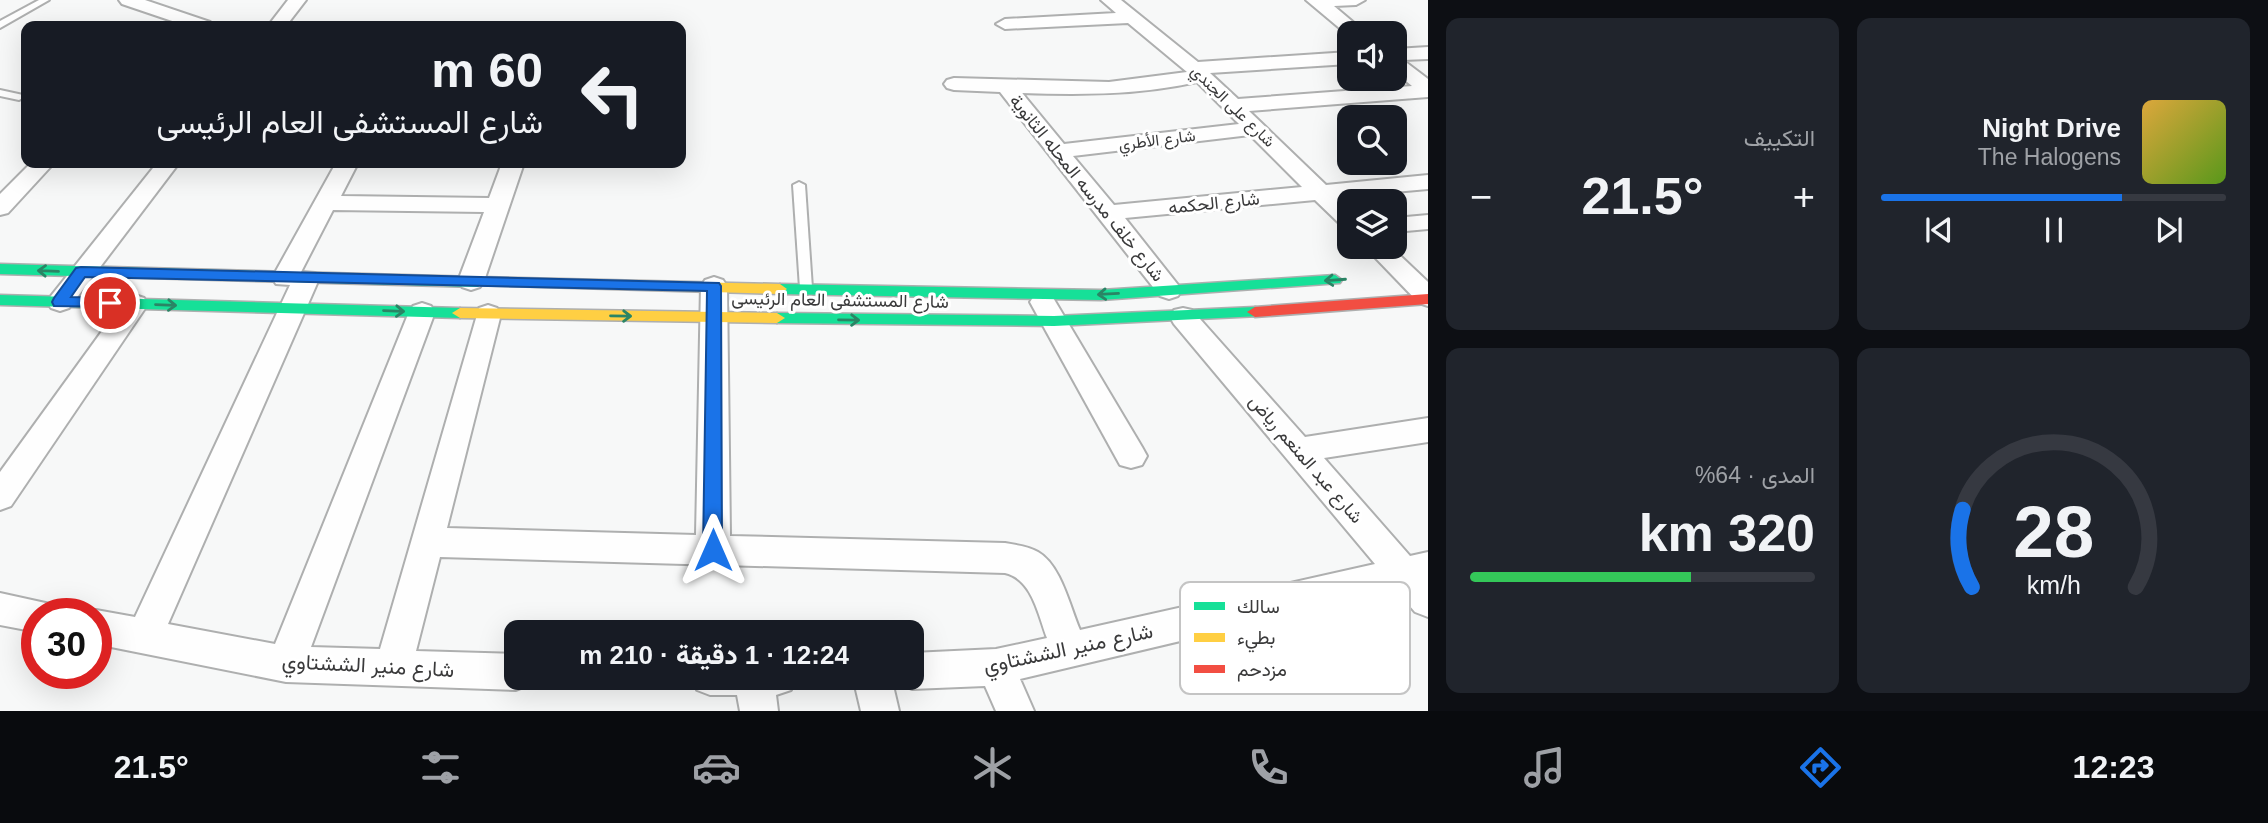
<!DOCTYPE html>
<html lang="ar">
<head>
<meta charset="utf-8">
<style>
	:root { --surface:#171b24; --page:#20242c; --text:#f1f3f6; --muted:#9ea1a6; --line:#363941; --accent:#1a73e8 }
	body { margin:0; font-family:Arial,Vazirmatn,sans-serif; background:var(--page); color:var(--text); direction:rtl; height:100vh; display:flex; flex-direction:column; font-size:26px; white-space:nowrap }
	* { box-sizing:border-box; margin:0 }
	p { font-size:23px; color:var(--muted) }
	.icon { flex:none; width:38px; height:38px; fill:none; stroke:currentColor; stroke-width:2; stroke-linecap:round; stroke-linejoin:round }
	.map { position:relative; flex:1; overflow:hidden; direction:ltr }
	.drawer { display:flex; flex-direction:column; gap:18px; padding:18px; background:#0d0f14; width:840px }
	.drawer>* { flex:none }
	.banner { position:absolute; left:21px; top:21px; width:665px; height:147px; border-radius:14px; box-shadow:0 7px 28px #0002; direction:rtl; background:#171b24; color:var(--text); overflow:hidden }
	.tools { position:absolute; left:1337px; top:21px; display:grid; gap:14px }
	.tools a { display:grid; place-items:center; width:70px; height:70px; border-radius:14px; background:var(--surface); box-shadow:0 7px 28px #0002; font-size:35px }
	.speed { position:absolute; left:21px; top:598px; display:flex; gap:14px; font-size:35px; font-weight:700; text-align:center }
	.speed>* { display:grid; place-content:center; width:91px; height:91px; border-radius:50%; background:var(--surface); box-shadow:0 7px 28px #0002; line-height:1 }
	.speed .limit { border:10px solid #d22; background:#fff; color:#111 }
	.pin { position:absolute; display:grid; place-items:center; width:60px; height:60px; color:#fff; margin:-30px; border:4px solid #fff; border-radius:50%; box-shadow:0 2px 7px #0007 }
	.me { position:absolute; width:77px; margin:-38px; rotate:0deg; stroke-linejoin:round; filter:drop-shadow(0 0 5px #0008) }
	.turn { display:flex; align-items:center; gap:24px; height:147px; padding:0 28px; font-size:32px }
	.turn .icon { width:91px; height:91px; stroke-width:2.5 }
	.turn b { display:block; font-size:49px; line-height:60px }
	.big { font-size:52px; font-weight:800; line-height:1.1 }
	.drawer .tile { flex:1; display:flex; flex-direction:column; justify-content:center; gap:10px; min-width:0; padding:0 24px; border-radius:14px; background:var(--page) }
	.drawer .dial { align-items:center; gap:0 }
	.dial svg { height:182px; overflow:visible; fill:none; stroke:var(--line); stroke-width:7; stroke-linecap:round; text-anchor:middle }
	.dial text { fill:var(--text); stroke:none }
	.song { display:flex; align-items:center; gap:21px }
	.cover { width:84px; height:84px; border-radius:10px; background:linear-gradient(135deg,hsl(40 70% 55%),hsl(90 70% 35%)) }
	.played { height:7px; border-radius:4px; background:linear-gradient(90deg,var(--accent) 70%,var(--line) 70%) }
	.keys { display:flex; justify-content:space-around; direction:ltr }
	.heat { display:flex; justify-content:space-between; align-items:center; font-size:38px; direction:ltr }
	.charge { height:10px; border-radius:5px; background:linear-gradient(90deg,#34c759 64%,var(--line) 0) }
	.drawer .tiles { flex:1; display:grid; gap:18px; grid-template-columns:repeat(2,1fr) }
	.trip { position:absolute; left:504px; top:620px; width:420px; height:70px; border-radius:14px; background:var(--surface); box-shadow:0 7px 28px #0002; font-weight:800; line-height:70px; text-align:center; direction:rtl }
	.tab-bar { display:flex; height:112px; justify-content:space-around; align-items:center; background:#090b0e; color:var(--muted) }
	.tab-bar .icon { width:49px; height:49px }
	.tab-bar .selected { color:var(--accent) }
	.tab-bar b { font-size:32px; color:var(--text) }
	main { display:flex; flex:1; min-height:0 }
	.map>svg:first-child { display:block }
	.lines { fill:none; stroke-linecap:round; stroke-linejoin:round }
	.lane-casing { stroke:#aeafaf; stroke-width:4 }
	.street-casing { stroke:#aeafaf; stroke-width:4 }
	.fast-casing { stroke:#aeafaf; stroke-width:3 }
	.slow-casing { stroke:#aeafaf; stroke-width:3 }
	.jam-casing { stroke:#aeafaf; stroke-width:3 }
	.lane { fill:#fefefe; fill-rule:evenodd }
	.street { fill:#fefefe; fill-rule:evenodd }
	.fast { fill:#16e098; fill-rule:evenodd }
	.slow { fill:#ffcf43; fill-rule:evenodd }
	.jam { fill:#f24e42; fill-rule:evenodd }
	.oneway { stroke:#2a8565 }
	.route { fill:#1a73e8; stroke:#114b97; stroke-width:2 }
	.labels { text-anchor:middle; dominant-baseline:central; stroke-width:6; stroke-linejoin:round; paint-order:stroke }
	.far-street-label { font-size:16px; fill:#3a3a3b; stroke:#fff }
	.street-label { font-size:18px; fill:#3a3a3b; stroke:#fff }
	.near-street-label { font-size:21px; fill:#3a3a3b; stroke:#fff }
	.key { fill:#fff; stroke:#c4c4c4; stroke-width:2 }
	.key-label { font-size:19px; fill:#3a3a3b }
</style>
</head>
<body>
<main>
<section class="drawer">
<div class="tiles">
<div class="tile">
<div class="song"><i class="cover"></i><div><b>Night Drive</b><p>The Halogens</p></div></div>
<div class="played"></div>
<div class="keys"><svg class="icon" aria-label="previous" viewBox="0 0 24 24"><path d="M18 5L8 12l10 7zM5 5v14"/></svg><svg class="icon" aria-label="pause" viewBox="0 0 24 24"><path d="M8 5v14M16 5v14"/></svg><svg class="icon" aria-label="next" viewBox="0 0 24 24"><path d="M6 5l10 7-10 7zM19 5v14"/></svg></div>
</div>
<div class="tile"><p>التكييف</p>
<div class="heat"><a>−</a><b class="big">21.5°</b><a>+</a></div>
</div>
<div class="tile dial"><svg viewBox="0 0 100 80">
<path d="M14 69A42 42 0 1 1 86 69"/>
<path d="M14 69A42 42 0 0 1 10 35" stroke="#1a73e8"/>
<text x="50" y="56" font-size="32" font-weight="700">28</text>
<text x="50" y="72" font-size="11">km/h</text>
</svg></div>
<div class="tile"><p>المدى · 64%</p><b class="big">320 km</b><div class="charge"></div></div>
</div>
</section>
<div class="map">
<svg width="1428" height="711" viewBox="0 0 1428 711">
	<rect width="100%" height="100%" fill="#f7f8f8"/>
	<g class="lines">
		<defs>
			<g id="lane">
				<path d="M39 0H49L0 28V21Z"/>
				<path d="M0 90 23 95 24 97 19 100 0 96Z"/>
				<path d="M799 182 805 185 812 288 806 292 800 288 793 185Z"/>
			</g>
			<g id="street">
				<path d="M119 0H145L210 22 213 26H187L122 4Z"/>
				<path d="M288 0H306L286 26H268Z"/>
				<path d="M1101 0H1121L1198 62 1349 52V64L1210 73 1238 99 1412 86 1395 72V49L1428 47V59L1403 60 1428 79V97L1249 111 1326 185 1428 175V189L1339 197 1349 207V227L1341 225 1315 200 1125 218 1182 290 1178 296 1169 299 1160 296 1000 92 954 90 947 88 944 84 947 80 954 78 1109 82 1187 72 1128 23 1005 29 996 24 1005 19 1116 13ZM1197 82 1239 124 1064 144 1022 93C1081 95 1139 95 1197 82ZM1250 135 1302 187 1114 205 1073 156Z"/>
				<path d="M1306 0H1365L1356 5 1334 6 1366 33H1349V36Z"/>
				<path d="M31 163H54L8 213 0 215V194Z"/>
				<path d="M157 163H179L69 308 60 311 51 308 47 302 51 296Z"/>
				<path d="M336 163H358L341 196 489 198 502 163H524L484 281 480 287 471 290 462 287 458 281 484 212 333 210 301 272 315 273 319 279 168 624 275 644 409 312 413 306 422 303 431 306 435 312 311 647 380 649 479 308 488 305 497 308 501 314 447 528 696 535 701 286 705 280 714 277 723 280 727 286 730 536 1005 543C1015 545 1028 546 1038 552 1061 565 1070 607 1080 630L1375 564 1174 324 1170 317 1174 310 1183 308 1192 310 1305 437 1428 418V442L1324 458 1410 556 1428 552V617L1415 612 1396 590 1020 679 1034 711H996L985 686 912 689 899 684 896 677H912V653L996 649 1047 638C1038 614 1032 579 1005 573L440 557 416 651 516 654V677H533L529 685 516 690 286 682 96 644V614H85L96 610 135 617 290 285 276 284 272 278Z"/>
				<path d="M1428 215V229L1395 232V218Z"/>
				<path d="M1365 247H1391L1428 282V306L1419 303Z"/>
				<path d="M1043 293 1052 296 1142 447 1147 456 1142 465 1131 468 1120 465 1030 302 1034 296Z"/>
				<path d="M135 295 144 298 148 304 144 310 11 506 0 510V472L126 298Z"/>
				<path d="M0 593 50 604 54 614H37V632L0 625Z"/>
				<path d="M691 677H797L791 690 776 695 778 711H740L737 695H710L697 690Z"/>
				<path d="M853 677H891L899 711H861Z"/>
			</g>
			<g id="fast">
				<path d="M0 264 478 277 485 282 478 287 0 274Z"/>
				<path d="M1335 275 1342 280 1340 283 1101 300 780 294 773 289 780 284 1101 290Z"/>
				<path d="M0 295 460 308 468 313 460 318 0 305Z"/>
				<path d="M1255 307 1260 308 1263 312 1260 316 1054 326 777 323 769 318 777 313 1054 316Z"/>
			</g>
			<g id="slow">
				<path d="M478 277 780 284 787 289 780 294 473 285 471 282Z"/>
				<path d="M460 308 777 313 785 318 777 323 460 318 452 313Z"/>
			</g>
			<path id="jam" d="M1428 294V304L1255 317 1247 312 1255 307Z"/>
		</defs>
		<use href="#lane" class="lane-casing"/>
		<use href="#street" class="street-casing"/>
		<use href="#fast" class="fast-casing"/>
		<use href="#slow" class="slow-casing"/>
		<use href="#jam" class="jam-casing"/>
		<use href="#lane" class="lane"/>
		<use href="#street" class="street"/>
		<use href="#fast" class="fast"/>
		<use href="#slow" class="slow"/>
		<use href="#jam" class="jam"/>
	</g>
	<defs><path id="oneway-shaft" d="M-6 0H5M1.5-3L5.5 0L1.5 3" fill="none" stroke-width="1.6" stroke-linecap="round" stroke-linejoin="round" transform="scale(1.75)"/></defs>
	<g class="oneway">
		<use href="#oneway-shaft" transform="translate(48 271) rotate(-178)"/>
		<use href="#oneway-shaft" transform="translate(1335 280) rotate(176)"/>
		<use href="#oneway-shaft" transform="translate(1108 294) rotate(177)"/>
		<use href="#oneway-shaft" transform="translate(166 305) rotate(2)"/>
		<use href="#oneway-shaft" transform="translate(394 311) rotate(2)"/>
		<use href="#oneway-shaft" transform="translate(621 316) rotate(1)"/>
		<use href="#oneway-shaft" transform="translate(849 320) rotate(1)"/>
	</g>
	<path class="route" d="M81 267 719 283 721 286 722 550 720 555 713 558 706 555 703 550 707 291 85 277 71 297 110 298 118 303 115 307 54 306 52 302 54 298 76 268Z"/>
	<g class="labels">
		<g class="far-street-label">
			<text transform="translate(1233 106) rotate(44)">شارع على الجندي</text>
			<text transform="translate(1157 140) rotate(-7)">شارع الأطري</text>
		</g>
		<g class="street-label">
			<text transform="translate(1087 188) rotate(51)">شارع خلف مدرسه المحله الثانوية</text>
			<text transform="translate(1214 203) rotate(-6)">شارع الحكمه</text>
			<text transform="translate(840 300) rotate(1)">شارع المستشفى العام الرئيسى</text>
			<text transform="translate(1306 459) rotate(49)">شارع عبد المنعم رياض</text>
		</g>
		<g class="near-street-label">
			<text transform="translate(1068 648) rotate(-12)">شارع منير الششتاوي</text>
			<text transform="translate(368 665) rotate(3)">شارع منير الششتاوي</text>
		</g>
	</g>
	<rect x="1180" y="582" width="230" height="112" rx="10" class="key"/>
	<rect x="1194" y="602" width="31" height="8" fill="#16e098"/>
	<rect x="1194" y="633" width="31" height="9" fill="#ffcf43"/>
	<rect x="1194" y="665" width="31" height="8" fill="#f24e42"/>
	<g class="key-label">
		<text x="1237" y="613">سالك</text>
		<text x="1237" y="644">بطيء</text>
		<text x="1237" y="676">مزدحم</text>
	</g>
</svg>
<div class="tools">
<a><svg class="icon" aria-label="sound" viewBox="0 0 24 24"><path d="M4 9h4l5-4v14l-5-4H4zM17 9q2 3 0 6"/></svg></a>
<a><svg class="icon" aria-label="search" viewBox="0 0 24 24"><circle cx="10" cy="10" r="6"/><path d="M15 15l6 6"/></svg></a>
<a><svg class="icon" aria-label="layers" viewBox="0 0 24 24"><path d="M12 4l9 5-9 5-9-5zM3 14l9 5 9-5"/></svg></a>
</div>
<div class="speed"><div class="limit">30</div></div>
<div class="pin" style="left:110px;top:303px;background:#d93025"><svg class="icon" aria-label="arrive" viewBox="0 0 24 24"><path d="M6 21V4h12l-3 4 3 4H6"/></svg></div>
<svg class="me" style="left:713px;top:550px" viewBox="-20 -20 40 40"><path d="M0-17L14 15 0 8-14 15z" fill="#1a73e8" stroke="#fff" stroke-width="4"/></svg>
<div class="trip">12:24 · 1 دقيقة · 210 m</div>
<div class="banner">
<div class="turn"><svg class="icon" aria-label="left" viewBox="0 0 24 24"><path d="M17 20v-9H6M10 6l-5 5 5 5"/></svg><div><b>60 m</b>شارع المستشفى العام الرئيسى</div></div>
</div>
</div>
</main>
<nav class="tab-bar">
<b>12:23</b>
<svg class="icon selected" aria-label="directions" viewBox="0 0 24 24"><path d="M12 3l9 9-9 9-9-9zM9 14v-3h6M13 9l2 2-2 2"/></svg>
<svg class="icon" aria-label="music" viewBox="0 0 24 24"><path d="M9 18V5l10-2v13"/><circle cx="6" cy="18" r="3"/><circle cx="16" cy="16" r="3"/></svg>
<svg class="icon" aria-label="phone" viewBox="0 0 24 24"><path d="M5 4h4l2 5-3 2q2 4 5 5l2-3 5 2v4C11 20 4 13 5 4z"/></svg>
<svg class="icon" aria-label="climate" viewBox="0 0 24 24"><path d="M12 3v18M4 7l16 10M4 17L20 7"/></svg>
<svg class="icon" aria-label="car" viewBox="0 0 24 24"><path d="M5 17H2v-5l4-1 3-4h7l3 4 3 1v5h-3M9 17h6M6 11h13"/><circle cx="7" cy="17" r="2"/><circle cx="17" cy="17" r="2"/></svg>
<svg class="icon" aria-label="filters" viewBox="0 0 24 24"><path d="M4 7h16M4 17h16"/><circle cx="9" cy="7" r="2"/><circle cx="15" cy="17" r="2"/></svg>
<b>21.5°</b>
</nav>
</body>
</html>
